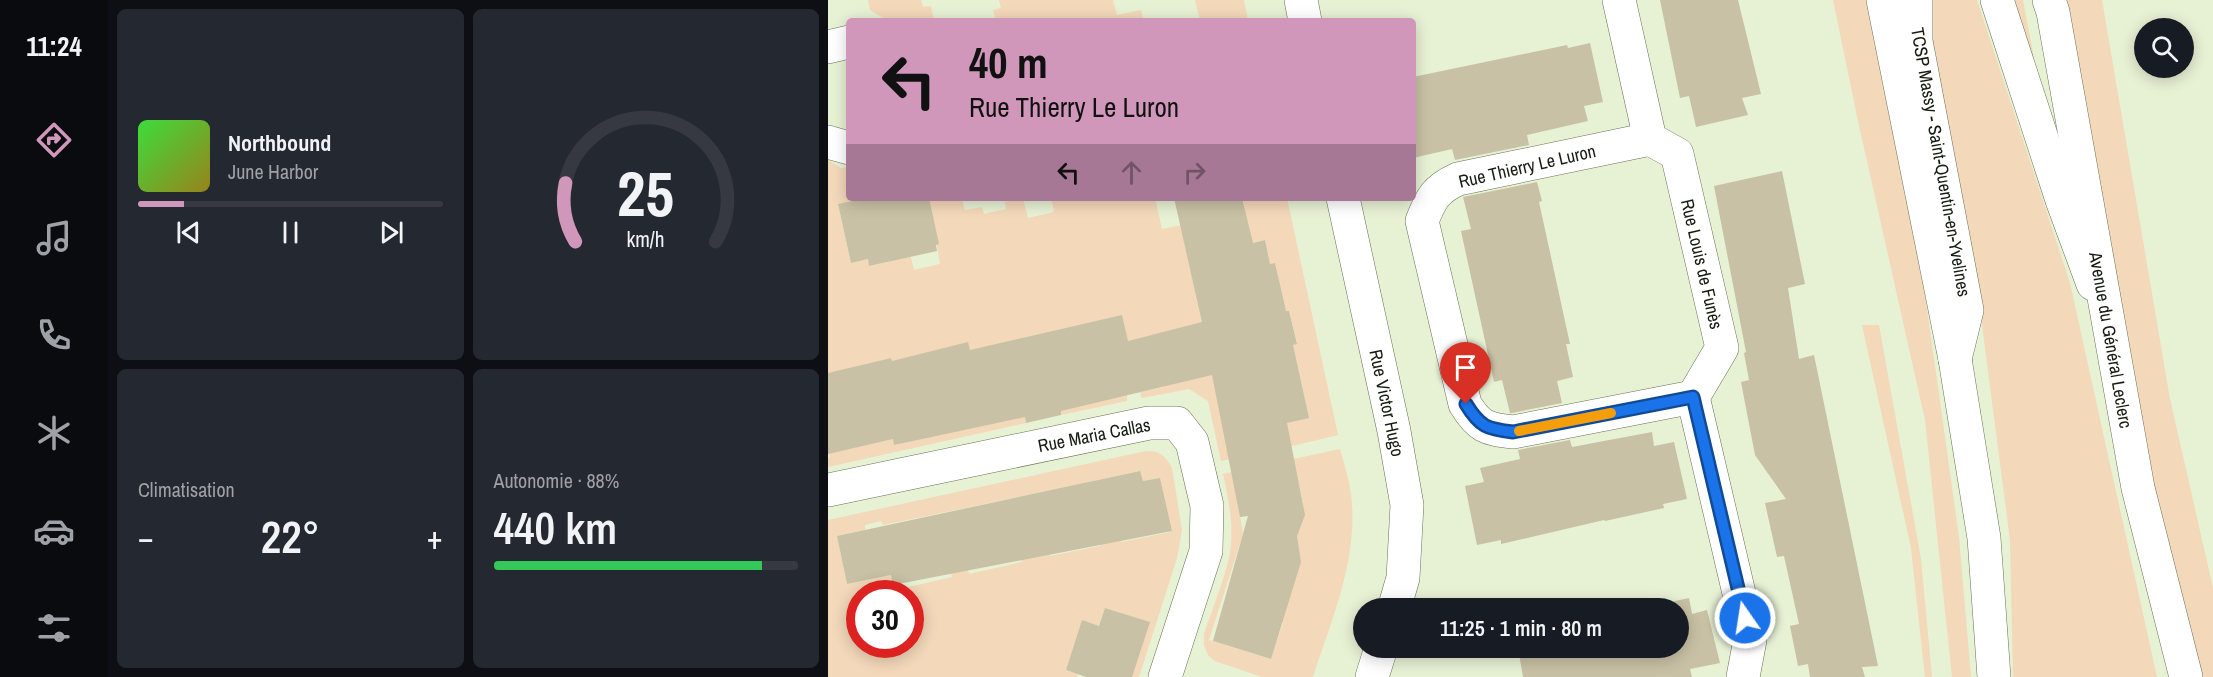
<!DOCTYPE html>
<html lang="fr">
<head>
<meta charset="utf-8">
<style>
	:root { --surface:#171b24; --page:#242831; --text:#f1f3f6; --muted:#9ea1a6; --line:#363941; --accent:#d097bb }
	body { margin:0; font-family:"Archivo Narrow",sans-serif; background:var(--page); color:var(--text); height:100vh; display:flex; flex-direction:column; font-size:22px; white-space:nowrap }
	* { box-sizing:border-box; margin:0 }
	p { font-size:20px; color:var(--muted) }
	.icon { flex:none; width:33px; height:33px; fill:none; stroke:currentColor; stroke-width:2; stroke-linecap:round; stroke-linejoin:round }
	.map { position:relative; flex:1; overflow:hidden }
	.details { display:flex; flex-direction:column; gap:9px; padding:9px; background:#0d0f14; width:720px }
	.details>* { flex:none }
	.top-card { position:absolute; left:18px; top:18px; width:570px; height:183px; border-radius:6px; box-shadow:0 3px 15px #0003; background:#d097bb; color:#111; overflow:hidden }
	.controls { position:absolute; left:1306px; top:18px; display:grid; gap:12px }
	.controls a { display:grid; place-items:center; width:60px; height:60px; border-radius:50%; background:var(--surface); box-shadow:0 3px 15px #0003; font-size:30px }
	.speed { position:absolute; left:18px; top:580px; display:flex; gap:12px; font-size:30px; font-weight:700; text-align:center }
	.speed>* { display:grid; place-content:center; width:78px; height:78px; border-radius:50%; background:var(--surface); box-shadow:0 3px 15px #0003; line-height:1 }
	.speed .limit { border:9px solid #d22; background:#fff; color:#111 }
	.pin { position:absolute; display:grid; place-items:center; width:51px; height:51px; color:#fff; margin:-62px -26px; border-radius:50% 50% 50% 0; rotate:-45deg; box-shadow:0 0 6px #0007 }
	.pin .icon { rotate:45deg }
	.me { position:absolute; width:66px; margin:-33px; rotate:347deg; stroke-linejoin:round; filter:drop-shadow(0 0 4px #0008) }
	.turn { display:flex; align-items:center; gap:21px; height:126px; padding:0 24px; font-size:27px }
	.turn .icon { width:78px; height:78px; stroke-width:2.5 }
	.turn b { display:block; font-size:42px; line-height:51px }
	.lanes { display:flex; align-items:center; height:57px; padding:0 24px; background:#0003; justify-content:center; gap:30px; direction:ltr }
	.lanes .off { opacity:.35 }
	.big { font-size:45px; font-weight:600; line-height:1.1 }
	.details .tile { flex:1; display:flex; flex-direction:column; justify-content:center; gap:9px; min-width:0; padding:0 21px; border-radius:9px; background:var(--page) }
	.details .dial { align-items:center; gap:0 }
	.dial svg { height:156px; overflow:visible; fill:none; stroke:var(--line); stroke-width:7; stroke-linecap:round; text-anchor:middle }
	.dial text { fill:var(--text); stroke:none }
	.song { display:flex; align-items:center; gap:18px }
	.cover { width:72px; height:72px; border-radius:9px; background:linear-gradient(135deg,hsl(120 70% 55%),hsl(50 70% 35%)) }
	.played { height:6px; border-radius:3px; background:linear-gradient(90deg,var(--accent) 15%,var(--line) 15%) }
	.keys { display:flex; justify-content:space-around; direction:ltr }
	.heat { display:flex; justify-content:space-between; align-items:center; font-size:33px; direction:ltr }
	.charge { height:9px; border-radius:4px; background:linear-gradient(90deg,#34c759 88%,var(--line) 0) }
	.details .tiles { flex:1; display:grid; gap:9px; grid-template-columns:repeat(2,1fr) }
	.trip { position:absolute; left:525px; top:598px; width:336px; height:60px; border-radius:30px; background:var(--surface); box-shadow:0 3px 15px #0003; font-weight:600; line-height:60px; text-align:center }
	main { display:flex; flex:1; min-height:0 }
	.dock { display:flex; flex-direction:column; width:108px; justify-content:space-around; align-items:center; background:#090b0e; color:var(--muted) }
	.dock .icon { width:42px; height:42px }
	.dock .on { color:var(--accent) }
	.dock b { font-size:27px; color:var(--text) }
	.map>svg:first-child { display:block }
	.green { fill:#f3d8ba; fill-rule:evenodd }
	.building { fill:#c8c1a5 }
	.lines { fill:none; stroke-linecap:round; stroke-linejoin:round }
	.minor-casing { stroke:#697158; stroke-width:34 }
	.major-casing { stroke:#697158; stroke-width:34 }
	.minor { stroke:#fff; stroke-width:33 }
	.major { stroke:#fff; stroke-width:33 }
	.route-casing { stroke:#114b97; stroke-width:15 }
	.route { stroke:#1a73e8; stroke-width:10 }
	.slow { stroke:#f59e0b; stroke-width:10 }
	.labels { text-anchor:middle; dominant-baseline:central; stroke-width:4.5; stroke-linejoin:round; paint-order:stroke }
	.street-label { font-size:18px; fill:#171b11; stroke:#fff }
</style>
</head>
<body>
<main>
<nav class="dock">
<b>11:24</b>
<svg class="icon on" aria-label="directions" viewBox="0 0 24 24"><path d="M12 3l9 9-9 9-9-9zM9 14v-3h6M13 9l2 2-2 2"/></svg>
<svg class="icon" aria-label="music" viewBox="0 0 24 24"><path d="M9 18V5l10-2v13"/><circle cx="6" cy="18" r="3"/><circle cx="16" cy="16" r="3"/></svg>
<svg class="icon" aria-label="phone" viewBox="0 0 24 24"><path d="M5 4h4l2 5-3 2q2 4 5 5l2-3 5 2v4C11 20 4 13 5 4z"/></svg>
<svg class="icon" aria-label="climate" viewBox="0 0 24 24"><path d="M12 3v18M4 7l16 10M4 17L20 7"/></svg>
<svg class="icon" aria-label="car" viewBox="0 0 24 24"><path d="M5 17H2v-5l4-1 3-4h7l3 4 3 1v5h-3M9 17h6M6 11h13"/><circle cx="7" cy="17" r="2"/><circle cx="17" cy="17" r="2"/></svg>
<svg class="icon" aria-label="filters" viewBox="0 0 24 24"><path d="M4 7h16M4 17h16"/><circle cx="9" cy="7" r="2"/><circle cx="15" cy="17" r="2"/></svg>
</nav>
<section class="details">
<div class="tiles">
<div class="tile">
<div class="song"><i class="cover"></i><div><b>Northbound</b><p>June Harbor</p></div></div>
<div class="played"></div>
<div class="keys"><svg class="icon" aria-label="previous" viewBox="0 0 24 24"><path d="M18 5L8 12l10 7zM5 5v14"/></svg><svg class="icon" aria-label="pause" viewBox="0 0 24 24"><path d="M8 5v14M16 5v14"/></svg><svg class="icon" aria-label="next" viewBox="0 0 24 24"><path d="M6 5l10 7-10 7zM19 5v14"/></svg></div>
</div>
<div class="tile dial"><svg viewBox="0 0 100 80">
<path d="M14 69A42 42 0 1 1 86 69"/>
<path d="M14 69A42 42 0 0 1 9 39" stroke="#d097bb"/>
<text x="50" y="56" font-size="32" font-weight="700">25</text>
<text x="50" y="72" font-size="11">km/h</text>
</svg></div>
<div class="tile"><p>Climatisation</p>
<div class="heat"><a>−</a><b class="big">22°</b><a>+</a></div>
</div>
<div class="tile"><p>Autonomie · 88%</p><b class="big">440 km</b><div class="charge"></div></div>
</div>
</section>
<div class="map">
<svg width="1385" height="677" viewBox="0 0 1385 677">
	<rect width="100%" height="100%" fill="#e7f1d4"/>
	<g class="green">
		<path d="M40 0H93L95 7 103 6 106 21H60L42 10Z"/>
		<path d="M171 0H285L289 15 313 10 316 21H168L165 10 173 8Z"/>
		<path d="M367 0H416L420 21H372Z"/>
		<path d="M1005 0H1038L1093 266 1131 537 1143 677H1124L1097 420 1030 121Z"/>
		<path d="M1100 0H1149L1242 283 1329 677H1185L1182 540 1151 302 1100 33Z"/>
		<path d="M1178 0H1195L1212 90Z"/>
		<path d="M1235 0H1274L1342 399 1385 588V677H1371L1331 533Z"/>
		<path d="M0 160 13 168 21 167V198H37L10 204 23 263 40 259 42 266 64 261 81 250 86 270 112 264 101 198H134L137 210 154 207 156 214 178 209 177 202 195 198 200 218 226 212 223 198H327L334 229 360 224 408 458 393 461 380 401 361 389 314 398 312 392 336 387 324 335 300 341 299 401 233 415V411L180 342 198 423 0 467V458L2 457 0 453 65 439 67 445 82 441 63 358 26 367 34 402 0 398Z"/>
		<path d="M414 198H459L510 435 460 447 454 424 465 345 469 343 461 311 443 314 451 281 447 263 442 264 436 240 412 246 411 209 417 208Z"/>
		<path d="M1034 325H1051L1093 559 1104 677H1097L1083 548Z"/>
		<path d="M512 449C516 464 521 479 523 494 531 558 504 618 485 677H434L387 661 380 655 376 645V634C384 609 395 584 401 558 407 531 401 501 395 474ZM467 467 475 503 463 506 469 536 440 619 455 623 442 659 381 640 415 534 406 480Z"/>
		<path d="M318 451C331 450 338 456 344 468L354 530 349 558 311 677H294L321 622 277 608 271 626 254 621 238 670 250 674 249 677H0V520ZM311 471 315 481 332 478 343 532 293 542 288 524 269 528 272 546 222 556 218 539 189 537 194 562 141 574 137 559 121 562 124 577 67 590 63 575 19 584 9 536 37 530V525L53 521 55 525 181 499 193 511 190 497 242 486 244 496 260 482ZM32 594H82V645H32Z"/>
	</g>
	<g class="building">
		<path d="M832 0H910L933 94 914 98 920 115 868 127 861 96 852 98Z"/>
		<path d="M762 43 775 102 756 106 760 121 699 135 701 145 627 160 624 149 585 158V77L739 45 740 48Z"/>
		<path d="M954 171 977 284 960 288 971 359 986 355 1050 666 1034 667 1037 677H982L980 664 970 666 962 626 971 624 956 556 949 557 937 503 958 499 927 455 913 382 921 380 916 353 918 352 886 186Z"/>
		<path d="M709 182 714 201 711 202 742 344H738L745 377 729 381 734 403 684 413H682L674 380 666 382 633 231 643 229 635 197Z"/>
		<path d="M37 198H101L111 244 108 245 109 251 41 266 40 259 23 263 10 204Z"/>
		<path d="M346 198H414L425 243 437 240 442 264 447 263 458 311H461L469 344 465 345 481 418 459 423 477 515 469 536 473 562 443 659 385 641 420 516 412 517 384 375 233 411V415L198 423 197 417 66 445 65 439 0 454V373L63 358 64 361 140 342 142 350 294 315 300 341 374 322Z"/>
		<path d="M824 432 826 446 846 442 859 499 835 504 836 508 777 521 776 520 673 544V540L649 545 637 486 656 482 652 468 692 459 690 450 742 440 744 447Z"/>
		<path d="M312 471 315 481 332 478 344 531 65 585 63 575 19 584 9 536Z"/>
		<path d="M861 598 864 614 879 610 892 663 862 669 864 677H695L690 648H850V609H811Z"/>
		<path d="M277 608 322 622 304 677H258L238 670 254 620 271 626Z"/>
	</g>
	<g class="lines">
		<defs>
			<g id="minor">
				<path d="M473 0 477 21"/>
				<path d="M791 0 822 139 849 154 894 348 865 397 922 640 915 677"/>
				<path d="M1088 0V41L1139 310 1127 359"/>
				<path d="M1169 0 1234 200 1265 284"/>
				<path d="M0 47 21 42"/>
				<path d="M822 139 630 179C608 189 603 198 594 221L637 404C651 427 658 429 685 432L865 397"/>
				<path d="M0 142 21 148"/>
				<path d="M515 198 566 431 579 505 575 578 566 609"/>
				<path d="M0 490 321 423H349L364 442 379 506 378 551 337 677"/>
				<path d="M544 677 553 648"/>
			</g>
			<g id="major">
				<path d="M1055 0 1127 359 1156 538 1166 677"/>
				<path d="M1221 0 1225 12 1310 488 1358 677"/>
			</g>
		</defs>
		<use href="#minor" class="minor-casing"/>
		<use href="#major" class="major-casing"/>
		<use href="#minor" class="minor"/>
		<use href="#major" class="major"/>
	</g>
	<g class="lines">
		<defs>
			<path id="route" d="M638 404C652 427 659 429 685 432L865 397 917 618"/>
		</defs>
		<use href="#route" class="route-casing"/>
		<use href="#route" class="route"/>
		<path class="slow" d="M691 431 783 413"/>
	</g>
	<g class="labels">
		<g class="street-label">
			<text transform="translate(1113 162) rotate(80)">TCSP Massy - Saint-Quentin-en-Yvelines</text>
			<text transform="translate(699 166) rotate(-13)">Rue Thierry Le Luron</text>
			<text transform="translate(874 264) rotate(77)">Rue Louis de Funès</text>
			<text transform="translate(1283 340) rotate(80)">Avenue du Général Leclerc</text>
			<text transform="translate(559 403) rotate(78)">Rue Victor Hugo</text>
			<text transform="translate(266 435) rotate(-11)">Rue Maria Callas</text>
		</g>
	</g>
</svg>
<div class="controls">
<a><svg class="icon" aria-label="search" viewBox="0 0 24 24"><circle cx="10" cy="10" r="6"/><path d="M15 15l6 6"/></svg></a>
</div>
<div class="speed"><div class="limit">30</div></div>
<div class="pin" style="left:638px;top:404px;background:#d93025"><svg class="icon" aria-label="arrive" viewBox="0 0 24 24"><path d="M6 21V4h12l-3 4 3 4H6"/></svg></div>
<svg class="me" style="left:917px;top:618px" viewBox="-20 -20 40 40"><circle r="17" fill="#1a73e8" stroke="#fff" stroke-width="3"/><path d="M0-11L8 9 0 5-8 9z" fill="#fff"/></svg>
<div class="trip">11:25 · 1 min · 80 m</div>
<div class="top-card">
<div class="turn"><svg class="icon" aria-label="left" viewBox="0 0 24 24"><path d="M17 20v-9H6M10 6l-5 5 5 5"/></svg><div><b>40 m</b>Rue Thierry Le Luron</div></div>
<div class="lanes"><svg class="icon" aria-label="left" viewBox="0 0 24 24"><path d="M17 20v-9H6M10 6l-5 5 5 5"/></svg><svg class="icon off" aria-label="ahead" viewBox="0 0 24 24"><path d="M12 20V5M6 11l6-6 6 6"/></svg><svg class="icon off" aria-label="right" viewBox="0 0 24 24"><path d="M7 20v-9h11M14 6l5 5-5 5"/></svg></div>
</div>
</div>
</main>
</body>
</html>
